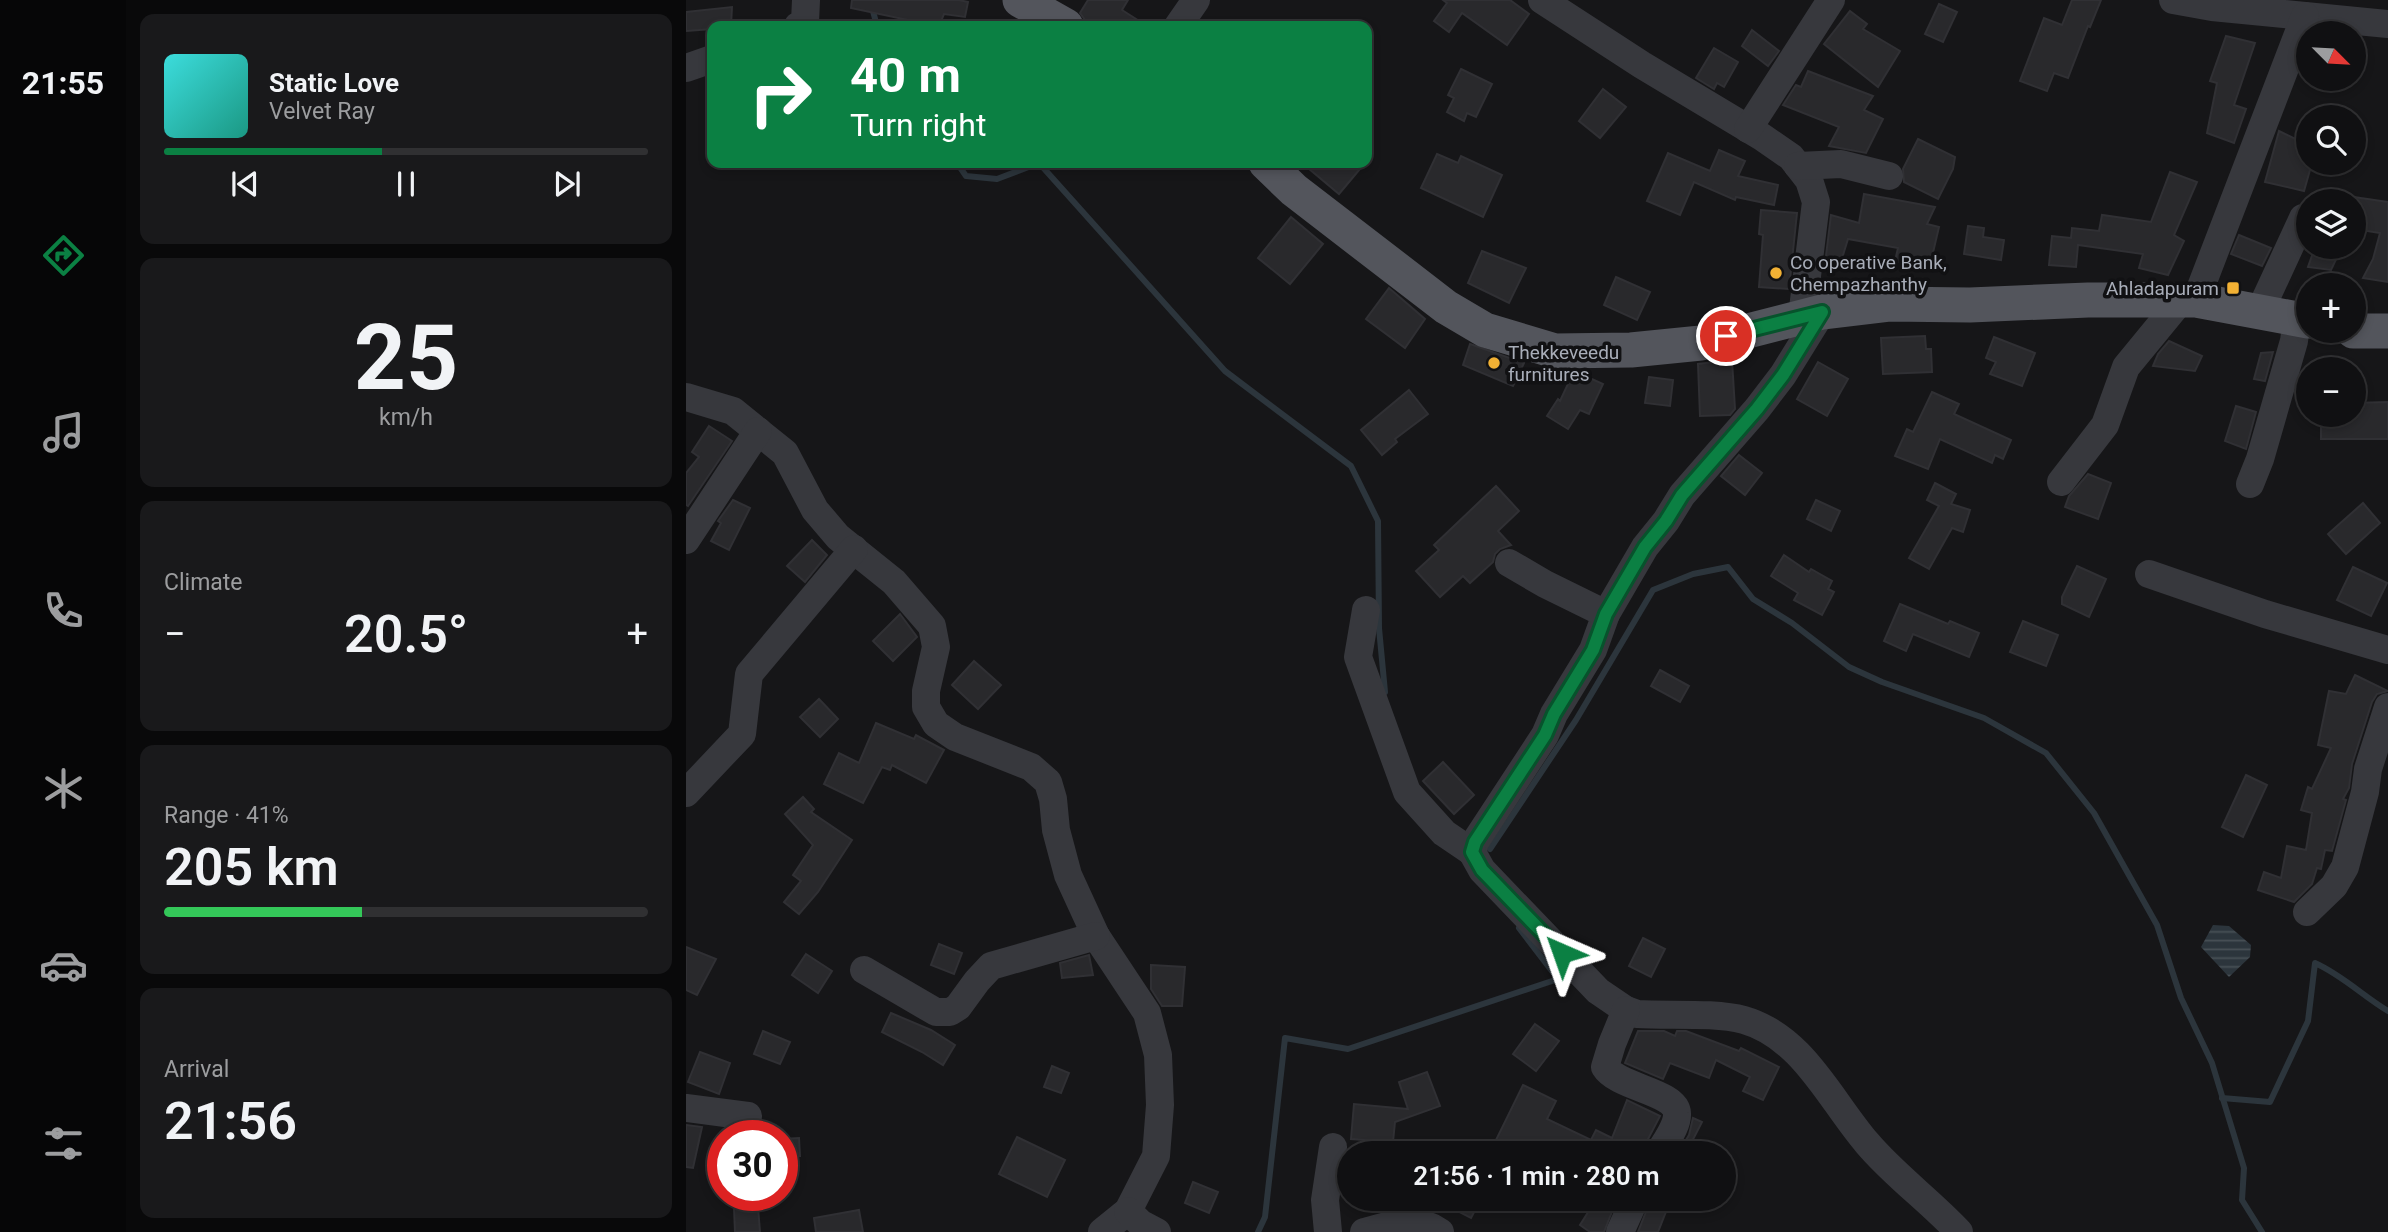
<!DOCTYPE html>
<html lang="en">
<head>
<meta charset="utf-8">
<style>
	:root { --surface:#101012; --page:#19191b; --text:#f1f3f6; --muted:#9c9d9f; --line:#303032; --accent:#0b8043 }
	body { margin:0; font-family:Roboto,sans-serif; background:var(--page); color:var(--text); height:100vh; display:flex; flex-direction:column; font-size:26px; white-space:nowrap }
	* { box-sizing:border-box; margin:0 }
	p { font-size:23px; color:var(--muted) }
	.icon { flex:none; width:38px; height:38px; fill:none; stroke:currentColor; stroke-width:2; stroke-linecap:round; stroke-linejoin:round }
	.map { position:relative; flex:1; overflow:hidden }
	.side { display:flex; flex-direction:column; gap:14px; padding:14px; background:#09090a; width:560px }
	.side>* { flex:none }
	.guide { position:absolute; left:21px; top:21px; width:665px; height:147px; border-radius:14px; box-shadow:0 4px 10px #0003,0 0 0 2px var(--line); background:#0b8043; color:#fff; overflow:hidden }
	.needle { width:46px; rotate:114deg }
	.buttons { position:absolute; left:1610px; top:21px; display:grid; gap:14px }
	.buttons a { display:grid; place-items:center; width:70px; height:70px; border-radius:50%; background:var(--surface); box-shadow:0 4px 10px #0003,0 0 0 2px var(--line); font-size:35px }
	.speed { position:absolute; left:21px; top:1120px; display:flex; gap:14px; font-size:35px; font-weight:700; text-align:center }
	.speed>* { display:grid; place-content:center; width:91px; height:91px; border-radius:50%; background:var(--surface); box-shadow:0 4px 10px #0003,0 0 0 2px var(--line); line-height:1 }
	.speed .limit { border:10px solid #d22; background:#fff; color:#111 }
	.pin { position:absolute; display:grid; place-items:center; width:60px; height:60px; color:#fff; margin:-30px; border:4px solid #fff; border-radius:50%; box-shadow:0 2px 7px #0007 }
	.me { position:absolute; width:77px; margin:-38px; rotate:317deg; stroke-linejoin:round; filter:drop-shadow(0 0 5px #0008) }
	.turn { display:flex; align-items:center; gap:24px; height:147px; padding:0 28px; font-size:32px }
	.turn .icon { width:91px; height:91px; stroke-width:2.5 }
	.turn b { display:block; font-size:49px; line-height:60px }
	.big { font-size:52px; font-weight:600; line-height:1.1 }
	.side .tile { flex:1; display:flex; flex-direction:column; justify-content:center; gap:10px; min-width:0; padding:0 24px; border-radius:14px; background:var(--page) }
	.side .dial { align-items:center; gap:0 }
	.dial b { font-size:91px; line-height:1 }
	.song { display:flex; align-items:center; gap:21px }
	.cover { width:84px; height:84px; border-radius:10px; background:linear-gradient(135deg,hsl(180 70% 55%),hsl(170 70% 35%)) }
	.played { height:7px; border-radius:4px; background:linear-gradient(90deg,var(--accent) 45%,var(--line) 45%) }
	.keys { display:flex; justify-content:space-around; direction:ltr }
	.heat { display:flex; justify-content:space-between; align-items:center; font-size:38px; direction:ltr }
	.charge { height:10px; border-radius:5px; background:linear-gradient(90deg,#34c759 41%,var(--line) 0) }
	.trip { position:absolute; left:651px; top:1141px; width:399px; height:70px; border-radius:35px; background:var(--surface); box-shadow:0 4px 10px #0003,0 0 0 2px var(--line); font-weight:600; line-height:70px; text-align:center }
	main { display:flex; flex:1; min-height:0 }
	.tab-bar { display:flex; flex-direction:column; width:126px; justify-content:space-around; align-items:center; background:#060607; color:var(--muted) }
	.tab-bar .icon { width:49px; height:49px }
	.tab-bar .selected { color:var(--accent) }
	.tab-bar b { font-size:32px; color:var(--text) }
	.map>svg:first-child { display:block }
	.water { fill:url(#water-rules) }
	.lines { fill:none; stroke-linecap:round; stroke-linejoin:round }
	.stream { stroke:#2c353c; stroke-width:6 }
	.building { fill:#29292c; stroke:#303034; stroke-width:2 }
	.minor { stroke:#37383d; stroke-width:28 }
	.major { stroke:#53555c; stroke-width:35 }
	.route-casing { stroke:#07532c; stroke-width:18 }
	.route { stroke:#0b8043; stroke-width:12 }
	.poi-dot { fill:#f2b134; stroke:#111113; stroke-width:2.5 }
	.labels { text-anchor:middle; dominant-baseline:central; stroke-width:7; stroke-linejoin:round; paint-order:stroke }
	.poi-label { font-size:19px; fill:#a8adb8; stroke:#111113; text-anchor:start }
</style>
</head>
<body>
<main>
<nav class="tab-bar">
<b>21:55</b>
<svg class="icon selected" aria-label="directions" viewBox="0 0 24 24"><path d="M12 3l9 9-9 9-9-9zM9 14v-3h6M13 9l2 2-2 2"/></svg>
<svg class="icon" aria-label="music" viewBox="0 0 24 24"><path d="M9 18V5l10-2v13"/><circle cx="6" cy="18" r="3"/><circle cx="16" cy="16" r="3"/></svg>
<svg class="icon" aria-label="phone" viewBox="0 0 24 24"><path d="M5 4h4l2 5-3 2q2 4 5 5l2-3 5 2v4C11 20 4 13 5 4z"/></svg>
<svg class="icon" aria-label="climate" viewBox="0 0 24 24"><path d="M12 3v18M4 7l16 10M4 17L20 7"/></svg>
<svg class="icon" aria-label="car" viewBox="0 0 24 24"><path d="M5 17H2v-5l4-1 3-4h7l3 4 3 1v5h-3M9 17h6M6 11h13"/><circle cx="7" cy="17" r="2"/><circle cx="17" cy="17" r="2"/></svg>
<svg class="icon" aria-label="filters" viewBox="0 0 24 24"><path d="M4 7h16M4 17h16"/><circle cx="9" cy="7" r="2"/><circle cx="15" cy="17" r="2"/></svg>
</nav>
<section class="side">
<div class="tile">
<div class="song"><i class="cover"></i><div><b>Static Love</b><p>Velvet Ray</p></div></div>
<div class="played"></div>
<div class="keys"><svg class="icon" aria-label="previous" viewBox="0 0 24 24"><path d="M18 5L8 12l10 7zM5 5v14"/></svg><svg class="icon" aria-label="pause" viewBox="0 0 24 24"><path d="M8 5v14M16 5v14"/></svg><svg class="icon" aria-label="next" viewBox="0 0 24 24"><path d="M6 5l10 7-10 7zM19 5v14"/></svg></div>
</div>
<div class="tile dial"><b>25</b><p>km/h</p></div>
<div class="tile"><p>Climate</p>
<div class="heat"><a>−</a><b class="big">20.5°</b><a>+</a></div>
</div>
<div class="tile"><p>Range · 41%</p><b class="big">205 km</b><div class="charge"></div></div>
<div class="tile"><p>Arrival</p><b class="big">21:56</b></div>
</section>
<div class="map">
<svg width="1702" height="1232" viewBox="0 0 1702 1232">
	<defs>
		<pattern id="water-rules" width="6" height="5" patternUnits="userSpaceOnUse" patternTransform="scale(1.75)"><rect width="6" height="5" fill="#2c353c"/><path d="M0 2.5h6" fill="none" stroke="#485056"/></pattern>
	</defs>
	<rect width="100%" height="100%" fill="#161618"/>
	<path class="water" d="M1527 925 1543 926 1565 945 1564 957 1543 977 1515 947Z"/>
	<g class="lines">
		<g class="stream">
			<path d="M184 0 191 26"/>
			<path d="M271 163 280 176 311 179 353 163"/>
			<path d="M353 163 539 371 665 466 692 521 693 628 699 692"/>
			<path d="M804 849 890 720 967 590 1007 574 1042 567 1067 599 1106 623 1163 667 1196 682 1298 718 1360 753 1408 813 1471 925 1495 998 1526 1063 1558 1168 1556 1200 1576 1232"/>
			<path d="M1536 1098 1584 1102 1622 1021 1629 963C1656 975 1677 996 1702 1011"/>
			<path d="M572 1232 579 1217 599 1038 662 1049 872 979 833 928"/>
		</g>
	</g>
	<g class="building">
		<path d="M166 0H273L282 2 279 17 258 14 253 26H250L165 8Z"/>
		<path d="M402 0H442L436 10 461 26H409L399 20 394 13Z"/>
		<path d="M757 0H824L843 14 821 45 776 13 763 32 748 21 761 3Z"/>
		<path d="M1386 0H1415L1404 27 1402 26 1382 78 1368 73 1361 91 1334 81 1358 18 1376 25Z"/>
		<path d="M1253 4 1271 12 1257 42 1239 34Z"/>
		<path d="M46 7 45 26H26V29L0 31V12Z"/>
		<path d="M1164 11 1181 24 1177 29 1214 51 1192 87 1138 44Z"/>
		<path d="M1066 30 1093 51 1082 66 1056 46Z"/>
		<path d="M1540 36 1569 43 1548 105 1560 109 1548 143 1521 133 1531 83 1524 81Z"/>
		<path d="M1028 48 1052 62 1038 87 1031 83 1028 89 1010 78Z"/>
		<path d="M775 69 806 84 790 117 781 113 778 121 761 112 768 98 762 95Z"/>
		<path d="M1122 71 1187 96 1178 110 1197 119 1180 153 1143 146 1153 127 1097 105 1110 85 1115 87Z"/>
		<path d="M917 89 940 107 914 138 893 121Z"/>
		<path d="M1593 131 1622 145V163H1626L1618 191 1579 182Z"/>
		<path d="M1232 139 1269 157 1267 169 1252 199 1218 182 1217 169Z"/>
		<path d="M1033 150 1059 161 1052 176 1092 185 1088 205 1050 197 1049 200 1008 182 994 215 961 201 982 153 1024 171Z"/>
		<path d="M751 154 772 163 775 156 816 175 797 217 735 188Z"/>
		<path d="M616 163H679L653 194Z"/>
		<path d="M1484 172 1511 182 1488 235 1498 241 1482 275 1453 268 1457 254 1392 245 1390 267 1363 265 1366 236 1385 238 1386 228 1413 231 1416 215 1465 222Z"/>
		<path d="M1178 194 1249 207 1241 224 1253 227 1245 261 1227 257 1225 265 1209 261 1212 248 1162 239 1153 268 1139 264 1145 215 1173 223Z"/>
		<path d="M1668 197 1702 202V282L1677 278 1687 259 1694 233 1668 229Z"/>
		<path d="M1075 210 1111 213 1103 289 1073 287 1077 235 1073 234Z"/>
		<path d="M605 217 637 244 604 284 572 258Z"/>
		<path d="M1282 226 1298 228 1297 237 1318 240 1315 260 1278 254Z"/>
		<path d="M1553 235 1585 248 1576 266 1545 254Z"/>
		<path d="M1629 247H1642L1654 251 1645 270 1622 267Z"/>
		<path d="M796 251 840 268 823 303 782 283Z"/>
		<path d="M930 277 964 292 951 320 918 305Z"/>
		<path d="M703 288 739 319 719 348 680 319Z"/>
		<path d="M1239 336 1240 349H1245L1246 372 1197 374 1195 338Z"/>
		<path d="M1308 337 1349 353 1336 386 1304 374 1310 362 1300 358Z"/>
		<path d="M1483 341 1516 356 1509 371 1467 366 1472 354Z"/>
		<path d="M784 344 838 363 827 386 777 365Z"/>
		<path d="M1587 352 1579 381 1568 379 1575 353Z"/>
		<path d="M1046 360 1049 409 1044 415 1014 416 1012 364Z"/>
		<path d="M1132 362 1162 379 1141 416 1111 399Z"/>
		<path d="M888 371 917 384 903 414 894 410 882 429 861 416 872 399 874 401Z"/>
		<path d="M963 377 987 380 984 406 959 403Z"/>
		<path d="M723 390 742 414 709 439 711 442 696 455 675 430Z"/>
		<path d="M1246 392 1273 404 1268 414 1325 440 1317 459 1309 455 1306 463 1254 439 1242 469 1209 456 1221 429 1227 432Z"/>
		<path d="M1702 402V439H1635V415H1668V403Z"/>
		<path d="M1550 406 1570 412 1560 449 1539 441Z"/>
		<path d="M23 426 46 441 2 506 0 505V473L13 457 6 452Z"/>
		<path d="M1053 455 1076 473 1059 495 1035 476Z"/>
		<path d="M1402 474 1425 483 1412 519 1379 507 1383 496Z"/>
		<path d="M1249 483 1270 494 1265 504 1284 510 1277 532 1266 528 1243 569 1223 558 1253 506 1241 500Z"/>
		<path d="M810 486 833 511 812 531 825 545 814 549 809 554 807 562 784 583 777 576 754 597 730 571 753 550 748 545Z"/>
		<path d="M47 500 64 508 43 550 25 541 35 523 32 521Z"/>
		<path d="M1130 500 1154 511 1145 531 1121 519Z"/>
		<path d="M1677 503 1694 523 1660 554 1642 534Z"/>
		<path d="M126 540 141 555 119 582 101 566Z"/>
		<path d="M1098 555 1123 572 1125 569 1146 581 1142 589 1148 592 1136 615 1108 600 1112 593 1085 576Z"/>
		<path d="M1391 566 1420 579 1403 617 1376 604V597Z"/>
		<path d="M1667 567 1701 583 1685 616 1651 600Z"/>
		<path d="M1214 604 1262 624 1264 621 1293 633 1283 657 1227 634 1220 651 1198 641Z"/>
		<path d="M214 614 231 637 207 661 187 641Z"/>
		<path d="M1337 621 1372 635 1360 666 1324 652Z"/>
		<path d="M288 661 315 685 292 709 266 685Z"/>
		<path d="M974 670 1003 686 994 702 965 686Z"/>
		<path d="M1669 675 1702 691 1691 694 1686 702 1666 764 1663 788 1657 799 1660 800 1646 851 1639 850 1635 869 1631 868 1626 884 1608 902 1572 890 1578 872 1595 878 1601 846 1620 850 1626 813 1615 810 1622 787 1626 789 1645 748 1632 745 1643 691 1660 694Z"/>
		<path d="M133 699 152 719 134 737 114 717Z"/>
		<path d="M190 723 228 739 230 735 258 750 240 783 206 765 204 770 196 767 177 803 138 784 153 753 173 763Z"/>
		<path d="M757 762 788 795 768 814 737 781Z"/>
		<path d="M1560 775 1581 785 1557 837 1536 827Z"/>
		<path d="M117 797 128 809 125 812 166 840 132 892 113 914 98 902 115 881 107 875 127 845 99 814Z"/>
		<path d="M957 938 979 949 965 977 943 966Z"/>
		<path d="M253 944 276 953 268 974 245 965Z"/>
		<path d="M0 947 30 959 11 995 0 990Z"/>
		<path d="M120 954 146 971 132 993 106 975Z"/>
		<path d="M403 955 407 975 376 978 374 963Z"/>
		<path d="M465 965 499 967 496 1006H476L465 989Z"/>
		<path d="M205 1013 245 1030 269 1045 257 1065 236 1052 196 1032Z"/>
		<path d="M849 1024 873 1041 850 1071 827 1054Z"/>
		<path d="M77 1031 104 1042 94 1064 68 1054Z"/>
		<path d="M952 1031H978L989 1036 991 1031H1000L1053 1051 1055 1048 1093 1067 1077 1100 1057 1091 1064 1077 1030 1060 1023 1078 984 1063 977 1079 939 1063Z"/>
		<path d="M14 1052 44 1063 33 1094 2 1082Z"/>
		<path d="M366 1066 383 1073 375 1093 358 1087Z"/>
		<path d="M741 1072 754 1106 709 1122 707 1142 665 1139 668 1104 722 1109 713 1082Z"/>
		<path d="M837 1085 870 1101 861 1119 905 1140 910 1130 926 1138 941 1100 974 1116 959 1145 956 1153H868L849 1144 844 1153H836L810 1140Z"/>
		<path d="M1007 1118 1016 1122 1000 1153H992L1003 1135Z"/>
		<path d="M0 1125 16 1127 7 1168 0 1167Z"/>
		<path d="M331 1137 379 1160 361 1197 313 1174Z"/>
		<path d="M113 1138 114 1156 96 1158V1139Z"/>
		<path d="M507 1182 532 1192 523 1213 499 1203Z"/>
		<path d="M748 1199H795L785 1218Z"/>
		<path d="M887 1199H931L918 1232H904L894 1225 904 1209Z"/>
		<path d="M965 1199H985L972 1232H952Z"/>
		<path d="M72 1207 74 1232H49L48 1208Z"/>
		<path d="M173 1210 177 1232H130L128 1218Z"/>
	</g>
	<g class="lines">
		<g class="minor">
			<path d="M856 0 956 65 1076 137 1105 157 1112 166 1123 180 1130 202 1116 317"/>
			<path d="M1487 0 1526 7 1702 24"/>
			<path d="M112 26 119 22 120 0"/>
			<path d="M492 26 510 0"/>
			<path d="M0 68 26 59"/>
			<path d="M1062 129 1145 0"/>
			<path d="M1112 166 1155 164 1203 176"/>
			<path d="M1510 300 1619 16"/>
			<path d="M1574 311 1617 218"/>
			<path d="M1136 312 1097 375 1071 409 996 495 980 521 959 547 920 614 907 650 868 714 859 735 789 842 786 852 796 870 912 991 940 1010 951 1014C983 1016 1028 1012 1058 1020 1117 1037 1144 1100 1181 1143 1208 1175 1244 1201 1273 1232"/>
			<path d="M0 397 47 411 99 453 129 510 152 537 208 582 246 626 250 647 240 691V707L250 724 269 737 345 767 362 782 367 799 370 830 382 875 410 936 461 1013 472 1055 474 1105 470 1156 442 1211 416 1232"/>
			<path d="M1375 482 1419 425 1440 367 1495 300"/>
			<path d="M1564 484 1574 459 1608 341 1611 318"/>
			<path d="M0 540 72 431"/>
			<path d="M823 563 859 584 920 614"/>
			<path d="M1463 574 1579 614 1702 650"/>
			<path d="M680 610 672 657 721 792 758 833 786 852"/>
			<path d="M0 793 56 734 63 674 168 549"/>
			<path d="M1621 912 1648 886 1659 867 1679 792 1682 769 1702 707"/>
			<path d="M178 970 250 1012H264L272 1007 291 981 305 966 410 936"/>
			<path d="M940 1010 926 1044 919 1067C931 1087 990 1092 991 1113 992 1126 979 1142 973 1153"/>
			<path d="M0 1108 62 1116"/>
			<path d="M442 1211 454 1223 471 1232"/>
			<path d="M642 1232 639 1200 647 1147"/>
			<path d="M678 1232C705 1225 729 1214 754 1232"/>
			<path d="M934 1232 949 1199"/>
		</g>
		<g class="major">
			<path d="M334 0 380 26"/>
			<path d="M580 163 608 190 760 307 799 330 869 351 945 350 1015 343 1136 312 1203 304 1284 305 1402 300H1510L1622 321"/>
			<path d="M1667 331H1702"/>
		</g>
	</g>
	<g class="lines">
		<defs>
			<path id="route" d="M876 953 796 870 786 852 789 842 859 735 868 714 907 650 920 614 959 547 980 521 996 495 1071 409 1097 375 1136 312 1040 336"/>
		</defs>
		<use href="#route" class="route-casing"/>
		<use href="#route" class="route"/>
	</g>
	<g class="poi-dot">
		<circle cx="1090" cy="273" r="7"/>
		<rect x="1540" y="281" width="14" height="14" rx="3.5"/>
		<circle cx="808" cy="363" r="7"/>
	</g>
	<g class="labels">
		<g class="poi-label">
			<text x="1104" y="262">Co operative Bank,<tspan x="1104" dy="22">Chempazhanthy</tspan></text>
			<text x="1533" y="288" text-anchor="end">Ahladapuram</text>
			<text x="822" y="352">Thekkeveedu<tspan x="822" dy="22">furnitures</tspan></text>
		</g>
	</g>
</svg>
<div class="buttons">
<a><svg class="needle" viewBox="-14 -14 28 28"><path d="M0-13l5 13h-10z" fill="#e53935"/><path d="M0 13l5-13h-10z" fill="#9c9d9f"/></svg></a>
<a><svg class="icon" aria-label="search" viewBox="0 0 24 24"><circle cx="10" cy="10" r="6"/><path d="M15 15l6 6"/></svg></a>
<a><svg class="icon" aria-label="layers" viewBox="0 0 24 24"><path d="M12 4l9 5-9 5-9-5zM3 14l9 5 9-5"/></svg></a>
<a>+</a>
<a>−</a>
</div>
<div class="speed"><div class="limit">30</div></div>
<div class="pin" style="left:1040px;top:336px;background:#d93025"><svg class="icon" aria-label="arrive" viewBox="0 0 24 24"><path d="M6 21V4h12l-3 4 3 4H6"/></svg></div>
<svg class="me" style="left:876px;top:953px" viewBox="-20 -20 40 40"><path d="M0-17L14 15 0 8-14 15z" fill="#0b8043" stroke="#fff" stroke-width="4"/></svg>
<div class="trip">21:56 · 1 min · 280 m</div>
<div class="guide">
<div class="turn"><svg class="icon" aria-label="right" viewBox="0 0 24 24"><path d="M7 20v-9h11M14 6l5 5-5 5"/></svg><div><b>40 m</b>Turn right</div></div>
</div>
</div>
</main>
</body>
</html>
